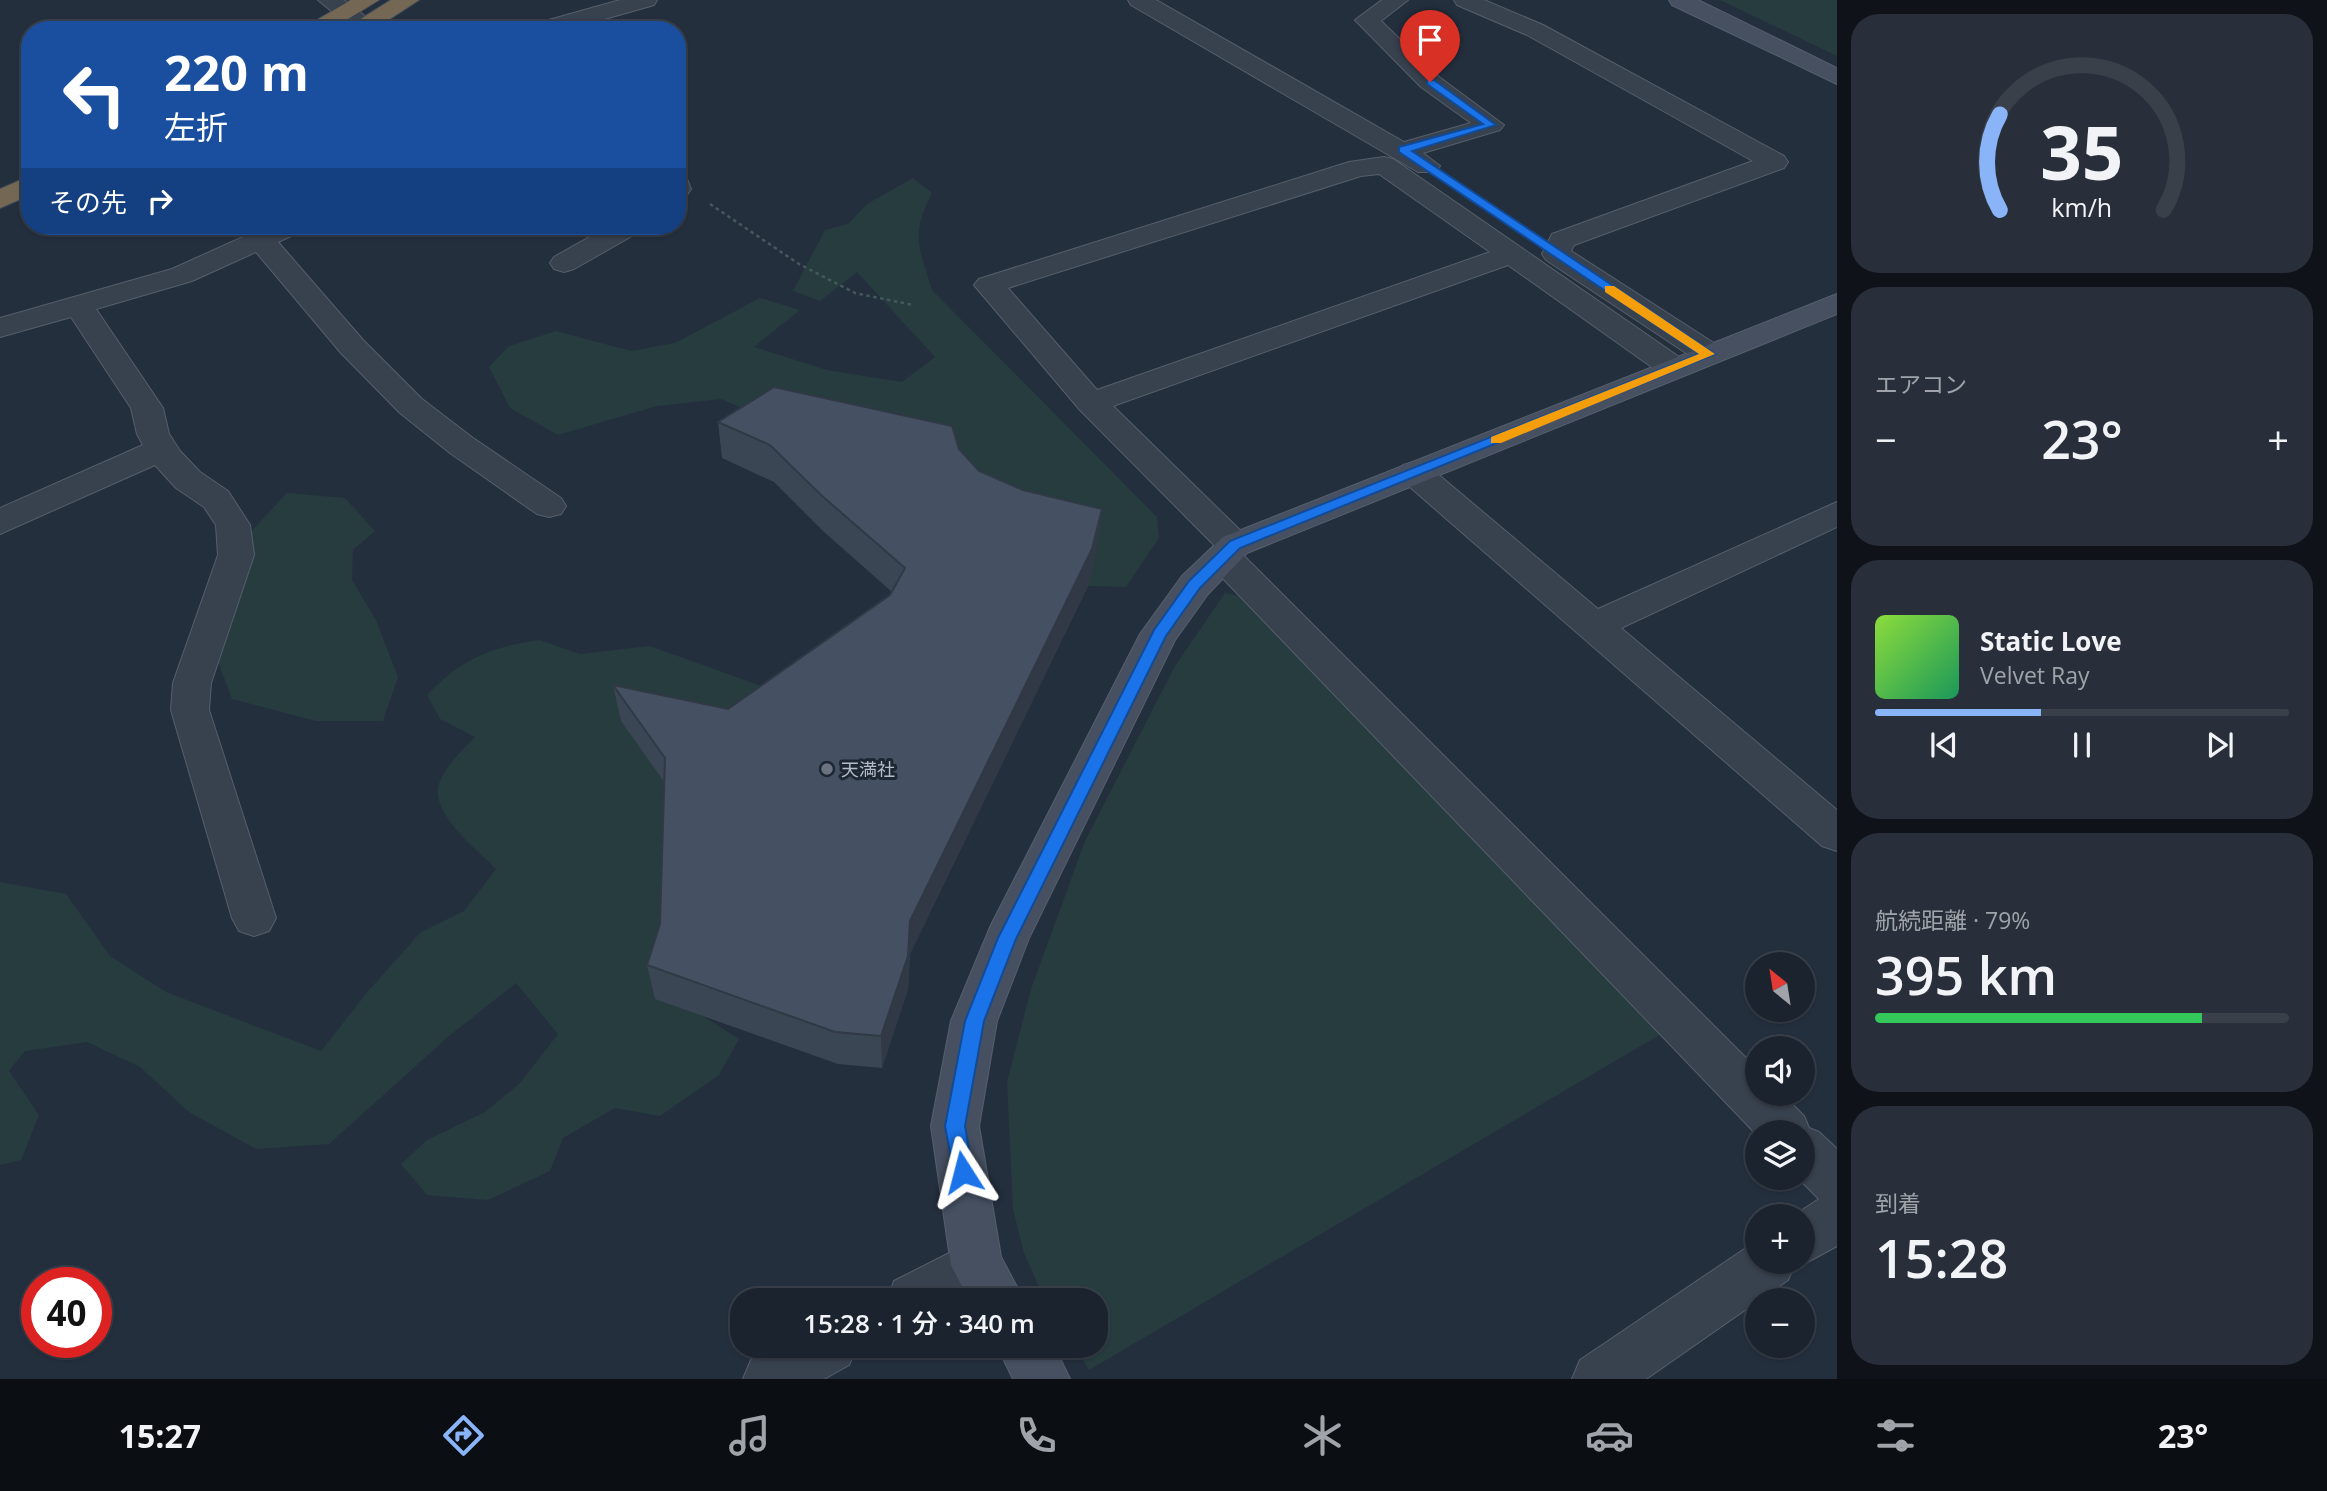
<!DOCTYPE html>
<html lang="ja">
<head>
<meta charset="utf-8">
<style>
	:root { --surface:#1b232e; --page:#282f3a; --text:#f1f3f6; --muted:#a0a4aa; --line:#39404a; --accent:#8ab4f8 }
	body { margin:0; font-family:"Open Sans","Noto Sans JP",sans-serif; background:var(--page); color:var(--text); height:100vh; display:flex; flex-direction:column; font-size:26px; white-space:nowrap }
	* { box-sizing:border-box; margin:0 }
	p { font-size:23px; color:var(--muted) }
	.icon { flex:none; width:38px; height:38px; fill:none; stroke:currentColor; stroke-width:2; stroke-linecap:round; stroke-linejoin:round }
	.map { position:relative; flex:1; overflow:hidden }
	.panel { display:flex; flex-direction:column; gap:14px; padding:14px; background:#0f1319; width:490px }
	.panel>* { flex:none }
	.guide { position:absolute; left:21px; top:21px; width:665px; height:214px; border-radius:28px; box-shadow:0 2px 5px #0004,0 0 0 2px var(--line); background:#1a4fa0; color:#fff; overflow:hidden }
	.needle { width:46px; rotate:330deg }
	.fabs { position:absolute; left:1745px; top:952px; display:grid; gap:14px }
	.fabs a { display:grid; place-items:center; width:70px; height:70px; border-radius:50%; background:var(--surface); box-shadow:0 2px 5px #0004,0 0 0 2px var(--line); font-size:35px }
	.speed { position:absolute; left:21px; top:1267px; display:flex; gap:14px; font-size:35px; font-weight:700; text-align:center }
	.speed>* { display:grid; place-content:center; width:91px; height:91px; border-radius:50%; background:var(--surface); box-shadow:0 2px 5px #0004,0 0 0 2px var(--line); line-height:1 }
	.speed .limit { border:10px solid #d22; background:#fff; color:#111 }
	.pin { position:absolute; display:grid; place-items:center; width:60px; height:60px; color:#fff; margin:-72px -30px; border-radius:50% 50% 50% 0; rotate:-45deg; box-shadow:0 0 7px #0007 }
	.pin .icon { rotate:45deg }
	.me { position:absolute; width:77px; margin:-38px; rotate:351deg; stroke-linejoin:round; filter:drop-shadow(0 0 5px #0008) }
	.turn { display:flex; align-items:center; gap:24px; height:147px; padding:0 28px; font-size:32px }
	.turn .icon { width:91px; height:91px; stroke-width:2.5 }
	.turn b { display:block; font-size:49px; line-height:60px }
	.then { display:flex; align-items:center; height:66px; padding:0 28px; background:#0003; gap:14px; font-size:26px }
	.big { font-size:52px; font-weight:600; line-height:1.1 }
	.panel .card { flex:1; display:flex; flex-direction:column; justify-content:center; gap:10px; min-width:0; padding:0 24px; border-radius:28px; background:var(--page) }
	.panel .dial { align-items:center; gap:0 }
	.dial svg { height:182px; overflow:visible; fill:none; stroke:var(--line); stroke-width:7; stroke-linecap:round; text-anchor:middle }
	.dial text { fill:var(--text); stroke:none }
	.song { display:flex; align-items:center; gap:21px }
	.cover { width:84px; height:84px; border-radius:10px; background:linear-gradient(135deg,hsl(90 70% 55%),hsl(150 70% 35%)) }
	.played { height:7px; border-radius:4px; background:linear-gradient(90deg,var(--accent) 40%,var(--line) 40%) }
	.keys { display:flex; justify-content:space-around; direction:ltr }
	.heat { display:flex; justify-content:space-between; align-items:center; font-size:38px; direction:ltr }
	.charge { height:10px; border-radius:5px; background:linear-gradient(90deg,#34c759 79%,var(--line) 0) }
	.trip { position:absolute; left:730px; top:1288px; width:378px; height:70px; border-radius:28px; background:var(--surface); box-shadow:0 2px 5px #0004,0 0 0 2px var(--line); font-weight:600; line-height:70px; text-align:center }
	.tab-bar { display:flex; height:112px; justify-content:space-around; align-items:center; background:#0b0e12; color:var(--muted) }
	.tab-bar .icon { width:49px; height:49px }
	.tab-bar .active { color:var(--accent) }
	.tab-bar b { font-size:32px; color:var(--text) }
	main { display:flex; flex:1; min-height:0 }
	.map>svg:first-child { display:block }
	.green { fill:#263c3f }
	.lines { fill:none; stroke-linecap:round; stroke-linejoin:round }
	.street-casing { stroke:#565f6c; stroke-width:2 }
	.secondary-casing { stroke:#565f6c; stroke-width:2 }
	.highway-casing { stroke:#434c59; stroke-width:2 }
	.path { stroke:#44595c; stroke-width:2.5; stroke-dasharray:3.5 3.5; stroke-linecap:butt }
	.street { fill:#38414e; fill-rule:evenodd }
	.secondary { fill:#465061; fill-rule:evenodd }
	.highway { fill:#746855; fill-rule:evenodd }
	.wall { fill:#3b4654 }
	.shaded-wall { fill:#303945 }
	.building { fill:#455162; stroke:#303945; stroke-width:2 }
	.route { fill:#1a73e8; stroke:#114b97; stroke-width:2 }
	.slow { fill:#f59e0b }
	.worship-dot { fill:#6b7280; stroke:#1d2633; stroke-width:2.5 }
	.labels { text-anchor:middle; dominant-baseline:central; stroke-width:6; stroke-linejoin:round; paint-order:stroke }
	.poi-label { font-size:18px; fill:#b4bcc9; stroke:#1d2633; text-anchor:start }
</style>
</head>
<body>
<main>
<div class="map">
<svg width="1837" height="1379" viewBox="0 0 1837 1379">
	<rect width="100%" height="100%" fill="#242f3e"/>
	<g class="green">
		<path d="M1720 0H1837V56Z"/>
		<path d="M913 178 932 193C910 236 919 246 932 290L1157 517 1159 538 1126 587 1088 586 777 423 721 399 657 406 558 435 510 408 489 367 509 346 556 331 631 351 675 343 760 298 800 310 754 347 827 370 902 382 935 357 857 272 820 301 793 291 825 230 848 224 867 204Z"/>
		<path d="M287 493 345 498 375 531 353 550 352 580 376 620 398 677 383 721H316L232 699 211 643 232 552Z"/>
		<path d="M1225 593 1248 598 1668 1030 1089 1370 1074 1346H1096V1300H1045L1024 1253 1013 1209 1007 1082 1031 989 1085 841 1175 666Z"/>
		<path d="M539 640 580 654 650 646 764 687 672 794 698 1013 739 1039 719 1075 660 1116 615 1108 563 1138 550 1171 488 1200 427 1195 401 1164 427 1140 485 1112 520 1083 558 1034 516 983 449 1036 329 1144 256 1149 189 1112 140 1067 87 1042 25 1051 9 1071 39 1115 21 1160 0 1165V882L66 894 110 956 166 992 321 1051 369 990 421 932 464 911 496 869C477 849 427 812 440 781 447 764 462 751 475 737L440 719 427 695C461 659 491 647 539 640Z"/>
	</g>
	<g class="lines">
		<defs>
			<g id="street">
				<path d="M318 0H344L383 30H355Z"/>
				<path d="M620 0H657L654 5 566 30H527L531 25Z"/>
				<path d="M1128 0H1156L1404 142 1471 123 1421 87 1355 20 1382 0H1408L1381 21 1439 77 1504 125 1500 130 1423 153 1440 166 1436 172H1418L1131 5Z"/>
				<path d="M1454 0H1484L1543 25 1784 156 1788 162 1784 168 1574 245 1571 251 1720 347 1724 354 1720 361 1709 363 1698 361 1546 260 1542 254 1552 234 1753 161 1527 35 1457 5Z"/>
				<path d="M1384 157 1393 159 1685 361 1690 368 1685 375 1674 377 1663 375 1508 265 1113 406 1247 537 1253 545 1243 555 1757 1069V1094H1782L1804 1116 1809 1128 1819 1132 1837 1149V1246L1802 1265 1796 1262 1788 1280 1646 1379H1572L1580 1360 1752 1244 1757 1242V1262H1802V1216H1793L1819 1199 1798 1178H1802V1132L1757 1135 1211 566 1206 557 1216 547 1080 410 974 285 979 279 1349 162ZM1379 174 1490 252 1097 390 1008 288 1361 176Z"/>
				<path d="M677 177 687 179 691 189 687 195 677 197Z"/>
				<path d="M267 226H304L300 232 278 242 363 340 422 399 473 438 561 498 566 506 561 514 549 517 537 514 450 453 400 413 341 353 256 252 192 281 96 309 163 408 169 434 180 451 200 472 228 491 250 525 254 555 211 683 209 710 276 918 269 931 254 936 239 931 232 918 171 710 173 683 218 555 216 525 204 507 176 488 155 465 0 534V508L143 445 137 434 131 408 71 317 0 337V318L172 269Z"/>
				<path d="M609 226H643L639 232 574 269 564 272 554 269 550 263 554 257Z"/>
				<path d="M1415 462 1427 465 1598 609 1837 502V527L1621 628 1837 810V851L1822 846 1403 481 1398 473 1403 465Z"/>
				<path d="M977 1239 995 1247 1003 1265C983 1312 930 1300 887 1300L894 1281Z"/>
				<path d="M777 1346H857L849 1365 824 1379H743L751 1360Z"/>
			</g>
			<g id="secondary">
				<path d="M1669 0H1698L1837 68V84L1672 5Z"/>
				<path d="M1837 294V314L1247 553 1208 594 1175 640 1029 938 997 1021 979 1126 1001 1257 1024 1300H969L951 1265 931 1126 951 1021 991 925 1140 634 1182 576 1223 537Z"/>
				<path d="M997 1346H1054L1070 1379H1013Z"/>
			</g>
			<g id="highway">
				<path d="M351 0H379L330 30H300Z"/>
				<path d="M391 0H419L373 30H343Z"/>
				<path d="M30 176V195L0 208V189Z"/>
			</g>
		</defs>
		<use href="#street" class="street-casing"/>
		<use href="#secondary" class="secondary-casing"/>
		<use href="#highway" class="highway-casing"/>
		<path class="path" d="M710 204 799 264 855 293 913 305"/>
		<use href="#street" class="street"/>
		<use href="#secondary" class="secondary"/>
		<use href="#highway" class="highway"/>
	</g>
	<path class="wall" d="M718 422 959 449 979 471 1023 490 1102 509 1097 545 1088 586 910 954 908 989 882 1068 838 1064 655 999 647 965 660 924 665 783 621 721 613 685 728 709 890 595 892 592 823 531 774 482 722 458Z"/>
	<path class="shaded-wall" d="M1102 509 1097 545 1088 586 910 954 908 989 882 1068 881 1036 910 921Z"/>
	<path class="building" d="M774 387 952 426 959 449 979 471 1023 490 1102 509 1092 549 910 921 908 956 881 1036 835 1032 647 965 660 924 665 758 613 685 728 709 890 595 905 568 821 495 770 445 718 422Z"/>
	<path class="route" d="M1427 80H1434L1496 125 1412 151 1715 354 1240 548 1200 588 1166 636 1016 939 984 1021 965 1126 973 1172 970 1179 963 1182 955 1179 945 1126 965 1021 998 938 1154 630 1189 581 1230 541 1699 354 1399 152V147L1483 124 1427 84Z"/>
	<path class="slow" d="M1605 286H1614L1715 354 1501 443H1491V437L1699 354 1605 292Z"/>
	<circle class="worship-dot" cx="827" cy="769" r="7"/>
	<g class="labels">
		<g class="poi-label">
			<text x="841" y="769">天満社</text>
		</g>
	</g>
</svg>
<div class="fabs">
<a><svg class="needle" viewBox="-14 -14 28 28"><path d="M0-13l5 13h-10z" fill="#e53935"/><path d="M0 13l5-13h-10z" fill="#a0a4aa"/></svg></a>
<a><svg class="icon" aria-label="sound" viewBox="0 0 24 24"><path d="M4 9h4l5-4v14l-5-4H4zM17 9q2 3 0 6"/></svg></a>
<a><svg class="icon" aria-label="layers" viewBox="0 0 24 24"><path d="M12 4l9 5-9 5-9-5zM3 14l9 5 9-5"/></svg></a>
<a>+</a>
<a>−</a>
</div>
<div class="speed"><div class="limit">40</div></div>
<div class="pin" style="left:1430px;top:82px;background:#d93025"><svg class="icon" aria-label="arrive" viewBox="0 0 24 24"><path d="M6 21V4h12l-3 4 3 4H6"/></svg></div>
<svg class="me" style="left:963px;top:1172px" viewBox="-20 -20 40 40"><path d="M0-17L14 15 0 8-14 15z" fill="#1a73e8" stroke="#fff" stroke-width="4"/></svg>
<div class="trip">15:28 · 1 分 · 340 m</div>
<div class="guide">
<div class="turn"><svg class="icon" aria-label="left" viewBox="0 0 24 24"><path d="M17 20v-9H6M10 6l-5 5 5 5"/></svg><div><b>220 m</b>左折</div></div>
<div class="then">その先<svg class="icon" aria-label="right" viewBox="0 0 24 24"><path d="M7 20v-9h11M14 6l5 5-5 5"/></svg></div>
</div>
</div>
<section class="panel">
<div class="card dial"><svg viewBox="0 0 100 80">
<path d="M14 69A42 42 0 1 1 86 69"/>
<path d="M14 69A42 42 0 0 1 14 27" stroke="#8ab4f8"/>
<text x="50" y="56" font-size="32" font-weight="700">35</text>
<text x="50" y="72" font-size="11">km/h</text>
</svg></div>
<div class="card"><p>エアコン</p>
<div class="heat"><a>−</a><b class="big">23°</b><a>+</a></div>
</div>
<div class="card">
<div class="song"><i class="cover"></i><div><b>Static Love</b><p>Velvet Ray</p></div></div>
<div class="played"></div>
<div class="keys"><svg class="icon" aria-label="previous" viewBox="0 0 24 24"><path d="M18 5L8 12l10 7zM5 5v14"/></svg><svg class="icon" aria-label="pause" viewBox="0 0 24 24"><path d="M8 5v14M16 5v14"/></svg><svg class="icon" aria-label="next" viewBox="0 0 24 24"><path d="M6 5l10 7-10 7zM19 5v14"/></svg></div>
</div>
<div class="card"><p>航続距離 · 79%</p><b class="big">395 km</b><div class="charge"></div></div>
<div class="card"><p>到着</p><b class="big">15:28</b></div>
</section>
</main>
<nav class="tab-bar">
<b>15:27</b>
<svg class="icon active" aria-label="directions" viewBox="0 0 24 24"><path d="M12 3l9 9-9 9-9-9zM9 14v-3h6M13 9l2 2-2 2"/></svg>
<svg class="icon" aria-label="music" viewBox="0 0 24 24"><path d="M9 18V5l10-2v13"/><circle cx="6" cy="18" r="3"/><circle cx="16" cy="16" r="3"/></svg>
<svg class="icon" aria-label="phone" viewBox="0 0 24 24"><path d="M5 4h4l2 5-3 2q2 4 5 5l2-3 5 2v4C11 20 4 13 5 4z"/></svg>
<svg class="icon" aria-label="climate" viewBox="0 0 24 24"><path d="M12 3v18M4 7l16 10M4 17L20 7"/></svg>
<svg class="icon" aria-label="car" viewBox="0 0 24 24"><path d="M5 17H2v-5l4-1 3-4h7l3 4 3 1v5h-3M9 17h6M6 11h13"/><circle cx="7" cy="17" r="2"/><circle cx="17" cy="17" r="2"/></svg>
<svg class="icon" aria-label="filters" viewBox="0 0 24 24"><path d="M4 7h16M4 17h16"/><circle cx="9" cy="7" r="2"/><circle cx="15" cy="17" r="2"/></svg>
<b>23°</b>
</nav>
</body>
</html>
